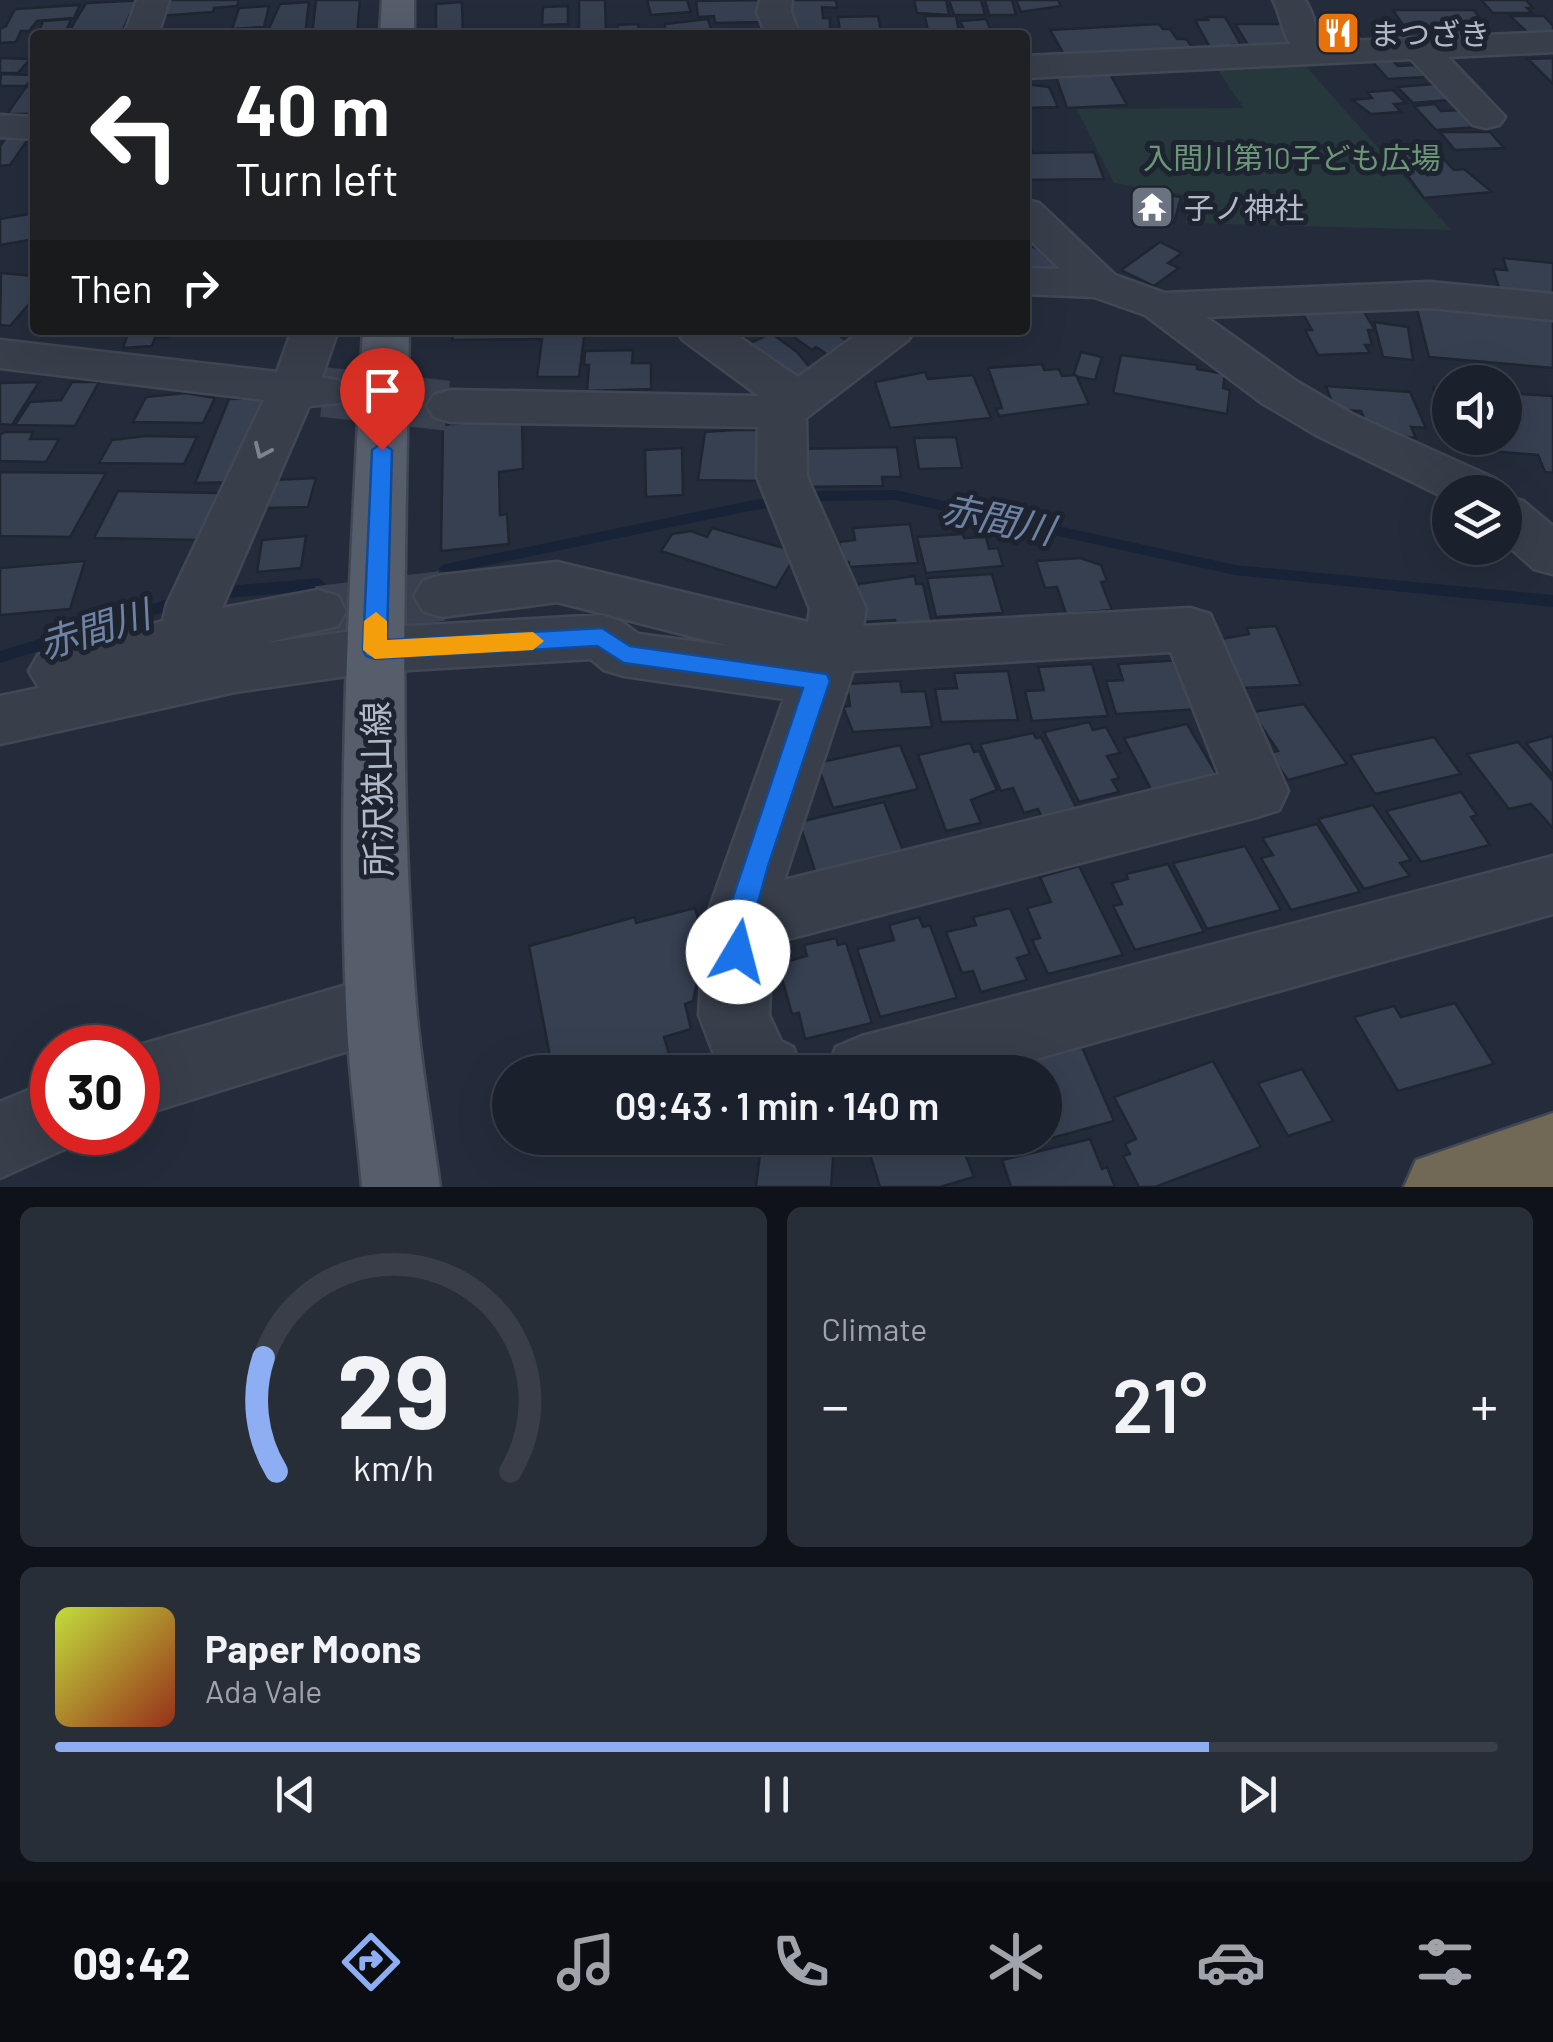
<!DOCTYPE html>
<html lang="en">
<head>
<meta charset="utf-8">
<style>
	:root { --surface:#1b212c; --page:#282e38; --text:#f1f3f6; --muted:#a0a3a9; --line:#393e48; --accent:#8daef2 }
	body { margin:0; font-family:Barlow,"Noto Sans JP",sans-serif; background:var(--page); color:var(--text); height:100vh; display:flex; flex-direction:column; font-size:38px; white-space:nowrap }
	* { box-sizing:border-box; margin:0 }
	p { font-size:32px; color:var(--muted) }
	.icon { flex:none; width:55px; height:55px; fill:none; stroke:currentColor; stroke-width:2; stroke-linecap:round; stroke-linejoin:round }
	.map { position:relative; height:1187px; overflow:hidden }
	.panel { display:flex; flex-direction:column; gap:20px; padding:20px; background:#0f1218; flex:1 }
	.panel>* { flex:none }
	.banner { position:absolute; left:30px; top:30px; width:1000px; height:305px; border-radius:10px; box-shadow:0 10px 40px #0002,0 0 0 2px var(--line); background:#202124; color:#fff; overflow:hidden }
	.fabs { position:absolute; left:1432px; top:365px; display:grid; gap:20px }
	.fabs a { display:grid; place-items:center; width:90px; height:90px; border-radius:50%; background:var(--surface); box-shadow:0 10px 40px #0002,0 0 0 2px var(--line); font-size:50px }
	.speed { position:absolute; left:30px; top:1025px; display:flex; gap:20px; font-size:50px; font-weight:700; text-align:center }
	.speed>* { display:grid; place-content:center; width:130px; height:130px; border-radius:50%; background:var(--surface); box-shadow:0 10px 40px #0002,0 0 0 2px var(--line); line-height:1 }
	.speed .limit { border:15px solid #d22; background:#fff; color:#111 }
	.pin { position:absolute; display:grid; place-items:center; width:85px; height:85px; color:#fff; margin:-102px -42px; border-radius:50% 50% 50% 0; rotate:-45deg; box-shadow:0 0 10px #0007 }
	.pin .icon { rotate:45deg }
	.me { position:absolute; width:110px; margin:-55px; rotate:8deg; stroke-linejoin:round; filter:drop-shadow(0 0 8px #0008) }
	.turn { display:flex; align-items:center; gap:35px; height:210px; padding:0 40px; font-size:45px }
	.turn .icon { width:130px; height:130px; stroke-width:2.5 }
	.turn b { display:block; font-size:70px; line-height:85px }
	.then { display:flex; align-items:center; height:95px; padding:0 40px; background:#0003; gap:20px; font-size:38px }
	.big { font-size:75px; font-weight:600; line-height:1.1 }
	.panel .widget { flex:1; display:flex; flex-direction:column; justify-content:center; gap:15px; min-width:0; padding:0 35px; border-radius:15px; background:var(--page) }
	.panel .dial { align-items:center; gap:0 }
	.dial svg { height:260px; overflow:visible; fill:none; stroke:var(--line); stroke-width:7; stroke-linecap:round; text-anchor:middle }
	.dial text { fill:var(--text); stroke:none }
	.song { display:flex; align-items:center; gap:30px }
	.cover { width:120px; height:120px; border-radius:15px; background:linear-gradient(135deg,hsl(70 70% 55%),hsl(10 70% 35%)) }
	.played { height:10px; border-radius:5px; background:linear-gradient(90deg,var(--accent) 80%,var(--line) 80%) }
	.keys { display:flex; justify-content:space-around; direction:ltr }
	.heat { display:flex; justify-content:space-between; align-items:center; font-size:55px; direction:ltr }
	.panel .tiles { flex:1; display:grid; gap:20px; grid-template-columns:1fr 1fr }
	.widget:last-child { grid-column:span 2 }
	.trip { position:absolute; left:492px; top:1055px; width:570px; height:100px; border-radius:50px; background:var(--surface); box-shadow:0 10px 40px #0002,0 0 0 2px var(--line); font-weight:600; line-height:100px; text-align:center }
	.menu { display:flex; height:160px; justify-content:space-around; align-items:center; background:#0b0d12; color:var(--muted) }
	.menu .icon { width:70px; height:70px }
	.menu .current { color:var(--accent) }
	.menu b { font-size:45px; color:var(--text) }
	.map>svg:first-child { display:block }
	.green { fill:#26383c }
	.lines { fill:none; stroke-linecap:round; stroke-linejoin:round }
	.stream { fill:#182338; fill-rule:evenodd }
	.building { fill:#364051; stroke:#1f2632; stroke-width:2.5 }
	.minor-tunnel { stroke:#394150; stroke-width:50; stroke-dasharray:50 25; stroke-linecap:butt }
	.minor-casing { stroke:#414854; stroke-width:5 }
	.major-casing { stroke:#414854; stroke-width:5 }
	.highway-casing { stroke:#404753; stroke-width:5 }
	.minor { fill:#383f4b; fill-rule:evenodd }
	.major { fill:#565d6b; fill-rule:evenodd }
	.highway { fill:#716855; fill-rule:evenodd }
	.oneway { stroke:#7c838f }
	.route { fill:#1a73e8; stroke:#114b97; stroke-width:2.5 }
	.slow { fill:#f59e0b }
	.labels { text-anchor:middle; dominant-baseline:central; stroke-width:10; stroke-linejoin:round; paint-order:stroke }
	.far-poi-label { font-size:30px; fill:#b3bac7; stroke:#1d2430; text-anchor:start }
	.far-park-label { font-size:30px; fill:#6c9678; stroke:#1d2430 }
	.street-label { font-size:35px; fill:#b3bac7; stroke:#1d2430 }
	.water-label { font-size:38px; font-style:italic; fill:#6e82a4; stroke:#1d2430 }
</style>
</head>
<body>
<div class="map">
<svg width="1553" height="1187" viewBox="0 0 1553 1187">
	<rect width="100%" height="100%" fill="#242c3b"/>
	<path class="green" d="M1303 63 1451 230 1186 223V195L1114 183 1077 109 1244 108 1215 66Z"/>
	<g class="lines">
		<g class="stream">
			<path d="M895 490 1235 565 1553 595V607L1235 575 895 500 818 501 749 511 445 574 438 569 445 564 749 501 818 491Z"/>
			<path d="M319 578 326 584 319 590 217 599 210 593 217 587Z"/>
			<path d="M185 594 193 600 190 604 0 663V651Z"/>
		</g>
	</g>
	<g class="building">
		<path d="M149 0 143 14H130L123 30 68 33 86 3Z"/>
		<path d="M164 0H239L237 6 214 8 213 12 158 16Z"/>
		<path d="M316 0H360L357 35H312Z"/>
		<path d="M579 0H605L606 33 579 34Z"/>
		<path d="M647 0H687L691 12 651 15Z"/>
		<path d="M758 0 763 22 715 23 714 16 698 17 696 1Z"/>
		<path d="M786 0H836L837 8 822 7 823 18H830V30H809V35L795 33Z"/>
		<path d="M914 0H946L949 15 917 13Z"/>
		<path d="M949 0H981L985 15H954Z"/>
		<path d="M985 0H1012L1016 15H989Z"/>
		<path d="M1016 0H1058L1061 6 1021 12Z"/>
		<path d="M1481 0H1526L1533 8H1527L1532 13H1493Z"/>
		<path d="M309 2 305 35H266L280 4Z"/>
		<path d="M462 2 463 35H436V4Z"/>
		<path d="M80 5 74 18 37 21 29 31H21L16 42 0 43V29L6 26 15 9Z"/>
		<path d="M269 6 264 27 232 29 239 8Z"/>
		<path d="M568 6V24L542 25 543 7Z"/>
		<path d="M1393 10H1474L1493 37 1447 36 1444 32H1431L1427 25H1403Z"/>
		<path d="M878 16 881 31 840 32 838 17Z"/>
		<path d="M925 16H956L959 32H928Z"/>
		<path d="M1510 16H1544L1553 26V33L1529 34Z"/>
		<path d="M1206 17H1225L1241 45H1232L1235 50 1212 51 1195 20H1208Z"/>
		<path d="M71 19 67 29 39 31 43 21Z"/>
		<path d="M708 19 713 35H665V24Z"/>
		<path d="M986 19 993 35H967L960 21Z"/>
		<path d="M1348 19 1368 45 1317 46 1306 20Z"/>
		<path d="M638 24 639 30 655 29 656 35H616L618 25Z"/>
		<path d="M1159 24 1163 29H1170L1177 39H1186L1197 53 1065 56 1050 30Z"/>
		<path d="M1235 24H1283L1296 44 1248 45Z"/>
		<path d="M0 58 30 59 18 73H0Z"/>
		<path d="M1553 58V84L1528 59Z"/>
		<path d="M1391 59 1398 66 1415 65 1426 77 1388 79 1371 60Z"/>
		<path d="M1109 72 1127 105 1067 108 1056 77Z"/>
		<path d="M35 75 26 86H0L1 74Z"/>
		<path d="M1025 84 1049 87 1058 107 1025 108Z"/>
		<path d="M1434 84 1450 100 1413 103 1397 87Z"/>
		<path d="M26 87H35V114H7Z"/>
		<path d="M1393 90 1406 103 1394 104 1401 112 1371 114 1352 100 1372 98 1367 92Z"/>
		<path d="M1435 104 1441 111 1462 110 1478 127 1436 130 1414 106Z"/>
		<path d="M1440 132H1490L1504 148 1455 150Z"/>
		<path d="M8 135H31L10 165 0 166V146Z"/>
		<path d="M1429 143 1454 170 1464 169 1492 192 1424 198 1386 146Z"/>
		<path d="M1032 149 1033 153 1094 152 1104 179 1025 180V150Z"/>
		<path d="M1149 192 1181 197 1174 223 1147 218Z"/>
		<path d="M35 213V239L0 245V219Z"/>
		<path d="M1160 242 1182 253 1168 263 1179 268 1154 286 1121 270Z"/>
		<path d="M1025 244 1044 251 1048 254 1046 257 1060 262 1050 273 1035 268 1030 274 1025 272Z"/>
		<path d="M1503 258 1553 263V293L1500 291 1493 269 1507 270Z"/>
		<path d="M1 273 35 276V297L10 326 0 325Z"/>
		<path d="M1434 306 1553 318V368L1429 357 1417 309Z"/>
		<path d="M1356 310 1364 312 1375 330H1368L1372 345H1365L1370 353 1318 355 1305 330H1312L1302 312Z"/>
		<path d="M1374 322 1408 327 1413 360 1383 357Z"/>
		<path d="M129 330H171L169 337 155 338 152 346 123 348Z"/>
		<path d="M454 330H585L579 377H537L542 339 452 340Z"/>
		<path d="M784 330H831L850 343 828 355 816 347 812 350Z"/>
		<path d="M771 333 797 352 813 371 796 380 747 345Z"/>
		<path d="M633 350 632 363H651V389L587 391 589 365H584L585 351Z"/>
		<path d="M1081 352 1102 357 1095 380 1073 376Z"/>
		<path d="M1121 355 1197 365V369L1225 374 1223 388 1230 390 1227 414 1113 393Z"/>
		<path d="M1042 364 1044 370 1059 369 1062 376 1076 375 1089 404 999 416 996 409 1002 408 988 368Z"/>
		<path d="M925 372 928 379 973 375 991 418 890 428 875 382Z"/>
		<path d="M39 382 12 425 0 424V383Z"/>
		<path d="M72 382H99L75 426 15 425 30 402 61 400Z"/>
		<path d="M1326 386 1410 392 1426 428 1411 427 1416 438 1381 435 1368 427 1361 411 1335 410Z"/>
		<path d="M1433 387 1450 388V438H1505V393L1553 396V473L1545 472 1538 455 1452 448Z"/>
		<path d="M186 393 215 398 203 423 133 422 146 397Z"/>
		<path d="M267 398 236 482 195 483 229 399Z"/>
		<path d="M522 417 523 469 499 472 500 515 507 514 509 544 441 551 443 425Z"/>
		<path d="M734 430H762L761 481 698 480 705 432Z"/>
		<path d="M5 432H33L30 439H59L46 462 0 461V435Z"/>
		<path d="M146 436 197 437 184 464 99 463 112 440Z"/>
		<path d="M956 437 962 468 919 469 914 438Z"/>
		<path d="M897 447 901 477H882L883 486 797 487 794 449Z"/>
		<path d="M682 448 683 495 646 497 645 450Z"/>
		<path d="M0 472 106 473 70 537 0 536Z"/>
		<path d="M316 478 308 507 265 508 273 480Z"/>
		<path d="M118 491 219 493 199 540 94 538Z"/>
		<path d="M910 524 918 563 849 567V562H842L839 542 855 540 853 528Z"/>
		<path d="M712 528 784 548 796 555 776 588 661 551 672 534 691 531 707 537Z"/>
		<path d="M963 534 964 538 986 537 989 549 998 548 1003 566 926 573 917 537Z"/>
		<path d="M306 536 301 568 257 572 262 540Z"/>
		<path d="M1080 558 1101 565 1107 581 1101 582 1112 610 1066 614 1057 587 1045 588 1036 561Z"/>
		<path d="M85 561 70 609 0 615V568Z"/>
		<path d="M992 574 1003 613 936 617 927 578Z"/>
		<path d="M915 576 916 584H923L932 623 896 626 895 620 859 622 858 584Z"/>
		<path d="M1276 626 1301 685 1244 688 1221 639 1249 634 1247 628Z"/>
		<path d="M1182 660 1201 709 1116 714 1106 681 1123 680 1118 664Z"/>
		<path d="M1092 664 1108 716 1032 721 1025 691 1044 690 1038 667Z"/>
		<path d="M1008 671 1018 720 941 722 935 689 957 688 954 673Z"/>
		<path d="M900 681 902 692 925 691 932 727 853 732 843 707 850 706 847 684Z"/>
		<path d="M1304 704 1347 764 1288 780 1269 753 1278 751 1252 712Z"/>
		<path d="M1089 722 1093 730 1106 727 1120 753 1107 756 1119 778 1112 780 1119 792 1079 802 1044 732Z"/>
		<path d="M1187 724 1219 778 1153 793 1124 738Z"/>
		<path d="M1033 733 1036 738 1041 737 1078 811 1043 820 1038 809 1024 813 1013 788 1001 791 980 744Z"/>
		<path d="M1553 736V776L1526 743Z"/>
		<path d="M1434 737 1461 774 1375 794 1350 755Z"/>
		<path d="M1518 742 1553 781V828L1531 804 1509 809 1467 754Z"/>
		<path d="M970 743 974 752 979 751 997 790 971 800 981 823 946 831 918 755Z"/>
		<path d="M900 745 918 789 833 808 817 763Z"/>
		<path d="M1461 792 1477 815 1471 817 1490 845 1421 862 1386 811Z"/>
		<path d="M884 802 904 853 816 874 799 822Z"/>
		<path d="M1373 805 1411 860 1400 863 1410 876 1364 889 1318 819Z"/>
		<path d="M1317 824 1360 892 1291 910 1261 858 1273 855 1262 838Z"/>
		<path d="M1245 846 1281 910 1207 929 1173 863Z"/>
		<path d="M1168 864 1204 932 1135 950 1113 906 1122 904 1112 883 1128 879 1126 874Z"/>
		<path d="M1079 866 1123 955 1048 974 1032 940 1040 938 1027 908 1051 902 1040 877Z"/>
		<path d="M695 908 705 945 693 1001 685 1004 691 1029 664 1037 669 1054 605 1072H553L529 946 635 917 636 923Z"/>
		<path d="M1010 908 1030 954 1017 958 1027 980 981 992 973 971 962 973 946 932 976 925 973 917Z"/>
		<path d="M919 917 923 927 930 925 957 998 880 1017 857 949 894 940 889 925Z"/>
		<path d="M836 938 838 945 846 943 872 1023 805 1039 799 1013 792 1014 778 964 807 956 804 945Z"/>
		<path d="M1455 1003 1494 1064 1398 1091 1354 1017 1394 1006 1401 1017Z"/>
		<path d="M1036 1046 1041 1058 1082 1047 1114 1121 1026 1145 1023 1138H1045V1072H999L993 1057Z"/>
		<path d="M1213 1061 1261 1147 1155 1187H1139L1123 1156 1130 1154 1125 1144 1136 1139 1114 1097Z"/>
		<path d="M1302 1069 1333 1121 1288 1136 1258 1083Z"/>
		<path d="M762 1138H822L821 1145 834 1146 831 1187H756Z"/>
		<path d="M878 1138H959L974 1177 940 1187H880L869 1151Z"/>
		<path d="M1090 1139 1102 1169 1107 1167 1115 1187H1011L1002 1160Z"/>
	</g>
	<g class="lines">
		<g class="minor-tunnel">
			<path d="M323 392 451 406"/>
			<path d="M318 611 442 596"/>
		</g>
		<defs>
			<g id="minor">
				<path d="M137 0H169L158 35H124Z"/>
				<path d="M760 0H792L791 12 800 35H766L757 12Z"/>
				<path d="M1273 0H1305C1314 14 1315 28 1324 42L1553 32V52L1448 57 1505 117 1499 125 1486 128 1473 125 1411 59 1025 78V56L1290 44C1281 29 1281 14 1273 0Z"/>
				<path d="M0 115 35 117V139L0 137Z"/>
				<path d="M1025 200 1039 203 1115 275 1165 293 1430 282 1553 294V320L1430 308 1206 317 1296 381 1352 414 1496 479 1503 492H1450V500L1318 436 1262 403 1145 315 1094 297 1025 294V268L1060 269 1025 235Z"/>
				<path d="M292 330H338L322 377 340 381 347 392 340 403 309 406 222 608 318 590 338 596 346 611 338 626 264 643 375 628 602 615 622 622 638 634 729 646 557 602 442 617 423 611 414 596 423 581 442 575 557 562 808 622 810 609 757 477 758 427 451 422 434 417 427 406 434 395 451 390 759 396 683 340 676 330H729L798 377 863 330H915L908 340 806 418 807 477 866 609 863 626 1190 608 1210 614 1288 791 1279 810 1257 817 772 943 769 1015 781 1041 793 1047 803 1072H721L699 1015 705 921 784 699 624 676 604 670 591 659 375 672 235 692 0 744V696L39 688 29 671 38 655 163 621 167 604 264 400 0 368V340L277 372ZM1171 652 1219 774 784 880 853 671Z"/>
				<path d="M1505 496 1523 501 1553 526V574L1534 569 1505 543Z"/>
				<path d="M1553 856V914L989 1072H826L836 1047 862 1036Z"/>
				<path d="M381 975 406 985 416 1009 406 1033 138 1116V1048H129Z"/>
				<path d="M52 1080V1132H83L78 1143 0 1178V1102Z"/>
			</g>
			<g id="major">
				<path d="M382 0H414V35H380Z"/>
				<path d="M363 330H409C405 555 398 781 416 1006 421 1067 432 1127 440 1187H362C357 1127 348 1066 346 1005 337 780 351 555 363 330Z"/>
			</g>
			<path id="highway" d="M1553 1113V1187H1404L1416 1160Z"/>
		</defs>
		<use href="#minor" class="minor-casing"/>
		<use href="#major" class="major-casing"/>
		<use href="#highway" class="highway-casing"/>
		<use href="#minor" class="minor"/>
		<use href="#major" class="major"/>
		<use href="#highway" class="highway"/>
	</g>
	<defs><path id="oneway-chevron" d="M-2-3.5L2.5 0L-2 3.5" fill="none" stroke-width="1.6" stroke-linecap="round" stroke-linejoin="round" transform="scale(2.5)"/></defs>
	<use class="oneway" href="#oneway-chevron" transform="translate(262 451) rotate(114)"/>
	<path class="route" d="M382 443 392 450 387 640 602 628 630 646 827 674 830 681 768 866 753 921 748 962 738 965 728 962 724 952 725 921 803 688 624 663 597 646 375 659 366 656 363 650 372 450Z"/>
	<path class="slow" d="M376 612 387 621V640L533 632 544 641 533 650 375 659 363 650 364 621Z"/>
	<defs>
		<symbol id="restaurant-square" viewBox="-11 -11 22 22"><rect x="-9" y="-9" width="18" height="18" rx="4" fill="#e8710a" stroke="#1d2430"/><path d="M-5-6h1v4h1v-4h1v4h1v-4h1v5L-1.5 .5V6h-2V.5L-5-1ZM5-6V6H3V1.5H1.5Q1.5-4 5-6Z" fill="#fff"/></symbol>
		<symbol id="temple-square" viewBox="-11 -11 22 22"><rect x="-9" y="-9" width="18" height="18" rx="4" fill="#6b7280" stroke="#1d2430"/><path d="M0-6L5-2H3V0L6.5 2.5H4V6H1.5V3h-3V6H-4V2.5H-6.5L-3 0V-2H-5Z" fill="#fff"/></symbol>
	</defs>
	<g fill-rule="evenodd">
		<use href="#restaurant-square" x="1313" y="8" width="50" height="50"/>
		<use href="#temple-square" x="1127" y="182" width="50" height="50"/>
	</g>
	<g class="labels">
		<g class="far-poi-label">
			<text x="1370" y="33">まつざき</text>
			<text x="1184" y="207">子ノ神社</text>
		</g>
		<g class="far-park-label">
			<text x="1292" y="157">入間川第10子ども広場</text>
		</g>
		<g class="street-label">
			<text transform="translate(376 789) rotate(-91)">所沢狭山線</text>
		</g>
		<g class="water-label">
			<text transform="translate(998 518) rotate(12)">赤間川</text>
			<text transform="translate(94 628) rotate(-17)">赤間川</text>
		</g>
	</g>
</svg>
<div class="fabs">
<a><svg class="icon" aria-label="sound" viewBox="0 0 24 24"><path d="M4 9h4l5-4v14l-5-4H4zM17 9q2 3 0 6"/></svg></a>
<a><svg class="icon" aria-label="layers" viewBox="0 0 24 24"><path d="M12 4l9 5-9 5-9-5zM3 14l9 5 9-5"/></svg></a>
</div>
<div class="speed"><div class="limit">30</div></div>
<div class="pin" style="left:382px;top:450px;background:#d93025"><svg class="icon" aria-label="arrive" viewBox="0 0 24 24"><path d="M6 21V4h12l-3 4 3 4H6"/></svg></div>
<svg class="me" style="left:738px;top:952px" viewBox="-20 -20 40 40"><circle r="19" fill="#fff"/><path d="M0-13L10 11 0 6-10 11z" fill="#1a73e8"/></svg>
<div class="trip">09:43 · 1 min · 140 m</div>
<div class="banner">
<div class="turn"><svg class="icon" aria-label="left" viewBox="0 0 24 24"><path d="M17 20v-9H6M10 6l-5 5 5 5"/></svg><div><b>40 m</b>Turn left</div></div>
<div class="then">Then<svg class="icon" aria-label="right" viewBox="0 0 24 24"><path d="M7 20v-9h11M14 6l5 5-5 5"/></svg></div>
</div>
</div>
<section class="panel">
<div class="tiles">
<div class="widget dial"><svg viewBox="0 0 100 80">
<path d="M14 69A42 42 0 1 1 86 69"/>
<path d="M14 69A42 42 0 0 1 10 34" stroke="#8daef2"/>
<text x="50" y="56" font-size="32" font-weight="700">29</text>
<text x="50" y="72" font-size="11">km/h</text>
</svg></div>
<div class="widget"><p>Climate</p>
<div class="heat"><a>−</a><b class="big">21°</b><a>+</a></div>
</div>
<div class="widget">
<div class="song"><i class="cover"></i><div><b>Paper Moons</b><p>Ada Vale</p></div></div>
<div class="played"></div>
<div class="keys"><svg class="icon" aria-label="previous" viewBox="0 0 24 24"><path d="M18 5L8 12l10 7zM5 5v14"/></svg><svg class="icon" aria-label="pause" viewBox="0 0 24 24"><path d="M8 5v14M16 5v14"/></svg><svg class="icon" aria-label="next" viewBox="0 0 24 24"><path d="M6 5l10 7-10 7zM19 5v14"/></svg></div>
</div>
</div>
</section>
<nav class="menu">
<b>09:42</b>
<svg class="icon current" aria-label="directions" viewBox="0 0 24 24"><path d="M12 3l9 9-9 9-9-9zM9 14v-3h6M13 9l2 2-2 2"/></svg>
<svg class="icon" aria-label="music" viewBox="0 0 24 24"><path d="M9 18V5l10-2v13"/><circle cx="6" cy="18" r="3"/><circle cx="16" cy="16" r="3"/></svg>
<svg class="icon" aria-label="phone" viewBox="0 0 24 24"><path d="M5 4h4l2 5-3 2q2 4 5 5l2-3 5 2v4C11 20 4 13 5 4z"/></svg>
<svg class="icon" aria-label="climate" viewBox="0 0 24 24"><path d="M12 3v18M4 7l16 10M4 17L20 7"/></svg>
<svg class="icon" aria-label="car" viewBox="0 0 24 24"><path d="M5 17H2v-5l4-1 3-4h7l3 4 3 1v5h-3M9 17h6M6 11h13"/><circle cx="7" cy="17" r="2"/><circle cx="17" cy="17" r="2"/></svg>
<svg class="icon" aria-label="filters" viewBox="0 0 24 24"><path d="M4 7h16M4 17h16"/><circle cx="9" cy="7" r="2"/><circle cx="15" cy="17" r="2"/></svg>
</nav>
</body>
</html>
